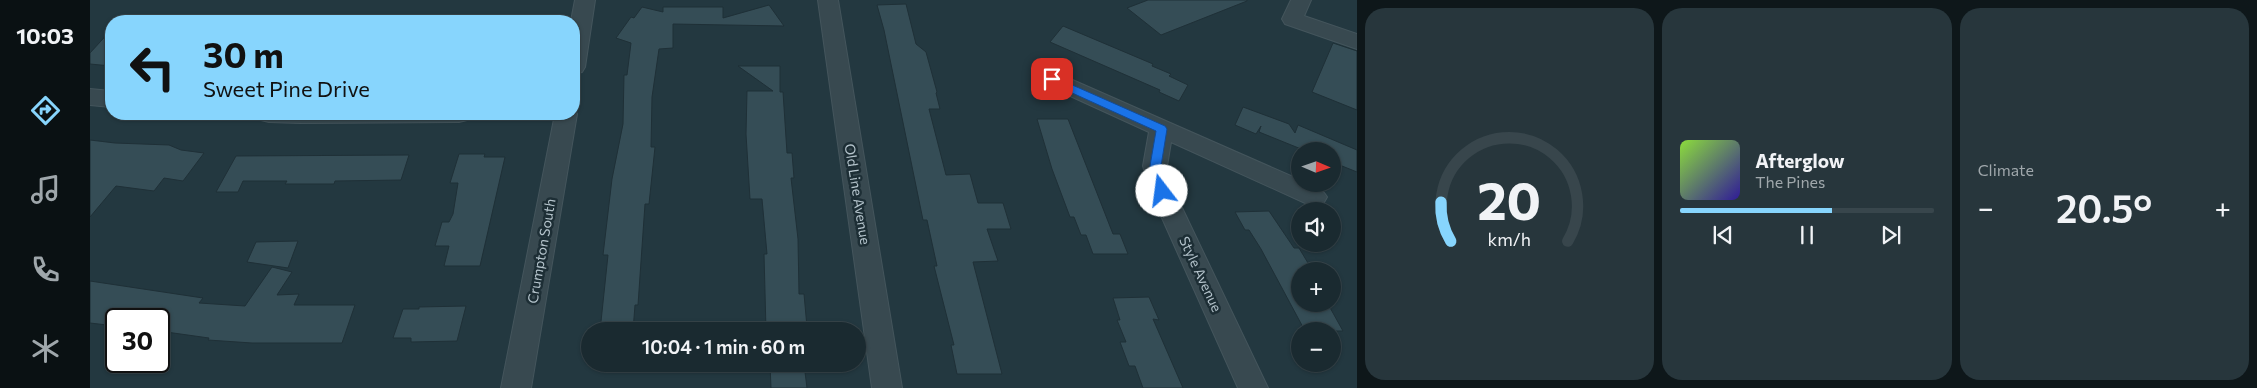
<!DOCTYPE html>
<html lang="en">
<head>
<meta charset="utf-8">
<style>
	:root { --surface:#1a2a30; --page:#27363c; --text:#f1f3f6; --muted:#9fa7ab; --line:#38464c; --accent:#87d5fd }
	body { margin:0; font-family:Commissioner,sans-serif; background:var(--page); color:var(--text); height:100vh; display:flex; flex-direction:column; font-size:19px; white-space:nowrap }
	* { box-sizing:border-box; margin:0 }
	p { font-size:16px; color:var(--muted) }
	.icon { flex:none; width:28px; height:28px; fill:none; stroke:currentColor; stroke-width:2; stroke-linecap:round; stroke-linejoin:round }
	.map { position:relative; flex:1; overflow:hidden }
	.drawer { display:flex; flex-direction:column; gap:8px; padding:8px; background:#0e171a; width:900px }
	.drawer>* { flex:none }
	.guide { position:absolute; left:15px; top:15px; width:475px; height:105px; border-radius:20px; box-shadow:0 1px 4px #0004,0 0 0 1px var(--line); background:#87d5fd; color:#111; overflow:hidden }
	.needle { width:32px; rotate:92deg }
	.fabs { position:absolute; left:1201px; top:142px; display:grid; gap:10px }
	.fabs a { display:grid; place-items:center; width:50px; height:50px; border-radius:50%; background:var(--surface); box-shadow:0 1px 4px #0004,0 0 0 1px var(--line); font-size:25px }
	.speed { position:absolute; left:15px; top:308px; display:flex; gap:10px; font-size:25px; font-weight:700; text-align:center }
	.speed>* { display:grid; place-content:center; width:65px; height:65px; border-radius:50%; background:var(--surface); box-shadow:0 1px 4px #0004,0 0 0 1px var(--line); line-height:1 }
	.speed .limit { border:2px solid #111; border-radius:8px; background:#fff; color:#111 }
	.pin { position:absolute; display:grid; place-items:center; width:42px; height:42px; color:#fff; margin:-21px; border-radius:10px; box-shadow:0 2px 8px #0006 }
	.me { position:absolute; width:55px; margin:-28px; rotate:345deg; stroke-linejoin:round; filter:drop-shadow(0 0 4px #0008) }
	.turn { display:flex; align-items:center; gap:18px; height:105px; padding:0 15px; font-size:22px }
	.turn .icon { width:65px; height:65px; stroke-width:2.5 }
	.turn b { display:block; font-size:35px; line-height:42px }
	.big { font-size:38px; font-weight:600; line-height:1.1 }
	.drawer .widget { flex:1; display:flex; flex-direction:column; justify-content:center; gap:8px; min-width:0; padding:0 18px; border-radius:20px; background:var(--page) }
	.drawer .dial { align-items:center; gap:0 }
	.dial svg { height:130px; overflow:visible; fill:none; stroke:var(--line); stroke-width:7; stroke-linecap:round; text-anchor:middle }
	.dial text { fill:var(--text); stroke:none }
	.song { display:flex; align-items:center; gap:15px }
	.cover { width:60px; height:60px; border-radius:8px; background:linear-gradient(135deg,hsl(90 70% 55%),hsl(250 70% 35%)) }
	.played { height:5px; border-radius:2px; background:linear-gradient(90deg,var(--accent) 60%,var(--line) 60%) }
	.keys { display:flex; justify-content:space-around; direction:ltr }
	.heat { display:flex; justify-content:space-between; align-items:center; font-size:28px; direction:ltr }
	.drawer .tiles { flex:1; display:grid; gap:8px; grid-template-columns:repeat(3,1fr) }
	.trip { position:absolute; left:491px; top:322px; width:285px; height:50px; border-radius:25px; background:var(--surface); box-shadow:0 1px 4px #0004,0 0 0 1px var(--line); font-weight:600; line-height:50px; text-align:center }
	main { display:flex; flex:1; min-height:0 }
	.dock { display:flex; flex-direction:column; width:90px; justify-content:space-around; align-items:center; background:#0a1113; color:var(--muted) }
	.dock .icon { width:35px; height:35px }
	.dock .on { color:var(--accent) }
	.dock b { font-size:22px; color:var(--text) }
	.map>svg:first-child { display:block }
	.building { fill:#354d56; stroke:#1f3037 }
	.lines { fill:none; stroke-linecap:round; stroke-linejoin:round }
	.street-casing { stroke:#44555c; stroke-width:2 }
	.street { fill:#384950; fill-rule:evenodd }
	.route { fill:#1a73e8; stroke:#114b97 }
	.labels { text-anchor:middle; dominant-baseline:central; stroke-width:5; stroke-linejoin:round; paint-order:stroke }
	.street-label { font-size:14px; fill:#b4c3cb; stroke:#1d2e35 }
</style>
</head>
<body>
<main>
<nav class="dock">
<b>10:03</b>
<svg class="icon on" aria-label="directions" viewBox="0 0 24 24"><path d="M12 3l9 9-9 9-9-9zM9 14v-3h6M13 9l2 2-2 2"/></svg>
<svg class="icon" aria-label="music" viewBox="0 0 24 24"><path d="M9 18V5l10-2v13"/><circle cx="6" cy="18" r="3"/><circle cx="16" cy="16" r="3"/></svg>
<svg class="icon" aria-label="phone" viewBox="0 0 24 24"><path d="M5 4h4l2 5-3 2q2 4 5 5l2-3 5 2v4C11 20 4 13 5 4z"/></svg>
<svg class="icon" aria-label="climate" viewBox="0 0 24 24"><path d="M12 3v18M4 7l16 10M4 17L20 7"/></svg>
</nav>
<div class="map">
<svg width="1267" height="388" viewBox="0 0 1267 388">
	<rect width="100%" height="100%" fill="#233840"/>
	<g class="building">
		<path d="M1058 0H1157V1L1071 35 1037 8Z"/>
		<path d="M816 4 826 44 836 52 847 92 846 93 850 109H839L856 175 880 174 888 203H913L921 229H897L908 261 883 262 912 374H867L861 345H864L844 266H847L837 220H833L794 30 787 5Z"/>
		<path d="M679 5 694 26 583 24V48L569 49 562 97 561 147H565L559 204H555L548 305H545L543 331H510L518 255H513L522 179 533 124 534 75H537L541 43 526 38 541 17 544 18 552 7 573 12V7H633V18Z"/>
		<path d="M973 26 1063 64 1062 66 1081 74 1079 76 1098 85 1089 101 1069 92 1070 90 960 42Z"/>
		<path d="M21 30V66L0 64V53Z"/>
		<path d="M1243 43 1267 51V110L1222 92Z"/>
		<path d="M648 66H690V92H693L697 153H702L704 178H701L708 239 709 294H714L717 327H711V331H676L674 254H677L672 199H660L656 134 657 91H683Z"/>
		<path d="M1153 107 1199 124 1205 133 1208 125 1267 150V172L1242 162V151H1216L1169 132 1171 126 1166 134 1145 125Z"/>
		<path d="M947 119H978L1023 234H1030L1038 254H1003L996 235H991L984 217H980L962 169Z"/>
		<path d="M0 140 25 143 79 145 91 150 114 153 93 181 74 178 64 191 26 186 0 217Z"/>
		<path d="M369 154H395L394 157H415L390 266H354L359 246H345L352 222H359L363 214 368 183H360Z"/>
		<path d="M319 155 311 180 245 181 244 184H195L197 181H153L148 192H126L146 156Z"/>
		<path d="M1179 211 1204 248H1209L1221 268H1217L1218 271H1210V304H1238L1253 331H1215L1171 249 1159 230H1155L1145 212Z"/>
		<path d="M208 241 198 268 157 262 166 242Z"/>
		<path d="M182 267 202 272 187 295 209 294 204 305H265L252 343H162L118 340 119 338 69 331V319H22L17 325 0 323V281L113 298 109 303 155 306Z"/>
		<path d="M1059 297 1069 320 1063 319 1093 388H1053L1045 366H1039L1030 342H1036L1027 320H1030L1023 298Z"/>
		<path d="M376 306 367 341 321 342V338H303L313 309H329V307Z"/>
		<path d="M680 364H714L717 388H681Z"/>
	</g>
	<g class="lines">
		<defs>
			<g id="street">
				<path d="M485 0H505L495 67 492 72 484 74V21H481Z"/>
				<path d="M728 0H748L812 388H782Z"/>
				<path d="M1201 0H1221L1214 16 1267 34V49L1195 24 1192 19Z"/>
				<path d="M962 71 1210 180V184C1221 184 1231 187 1237 197L1233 204 1224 207 1081 142 1077 166 1084 191 1178 388H1148L1060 191 1053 166 1059 132 954 84 951 79 954 74Z"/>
				<path d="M0 89 21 91V107L0 105Z"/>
				<path d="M484 108 487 114 441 388H411L465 114H484Z"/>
				<path d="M168 114H380L377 120 369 122 210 123 179 122 171 120Z"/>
			</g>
		</defs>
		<use href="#street" class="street-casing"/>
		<use href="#street" class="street"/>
	</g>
	<path class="route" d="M962 76 1075 126 1077 129 1071 166 1078 191 1076 194H1068L1060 166 1066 131 958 82V77Z"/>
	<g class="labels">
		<g class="street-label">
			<text transform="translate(768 194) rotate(81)">Old Line Avenue</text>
			<text transform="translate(451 251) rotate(-80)">Crumpton South</text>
			<text transform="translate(1111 274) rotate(65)">Style Avenue</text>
		</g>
	</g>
</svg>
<div class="fabs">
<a><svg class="needle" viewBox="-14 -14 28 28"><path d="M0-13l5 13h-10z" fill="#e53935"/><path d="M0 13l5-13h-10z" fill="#9fa7ab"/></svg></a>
<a><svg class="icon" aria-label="sound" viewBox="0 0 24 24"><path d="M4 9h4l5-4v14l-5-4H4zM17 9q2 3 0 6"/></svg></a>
<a>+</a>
<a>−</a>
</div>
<div class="speed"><div class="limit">30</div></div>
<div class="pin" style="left:962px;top:79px;background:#d93025"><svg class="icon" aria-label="arrive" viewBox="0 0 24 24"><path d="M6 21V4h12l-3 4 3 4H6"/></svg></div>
<svg class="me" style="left:1072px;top:191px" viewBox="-20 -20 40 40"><circle r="19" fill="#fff"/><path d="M0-13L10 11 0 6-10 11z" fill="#1a73e8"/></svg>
<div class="trip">10:04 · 1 min · 60 m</div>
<div class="guide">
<div class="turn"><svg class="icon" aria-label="left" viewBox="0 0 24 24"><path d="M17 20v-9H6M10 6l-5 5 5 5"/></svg><div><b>30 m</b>Sweet Pine Drive</div></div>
</div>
</div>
<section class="drawer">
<div class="tiles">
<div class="widget dial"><svg viewBox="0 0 100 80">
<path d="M14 69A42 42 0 1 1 86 69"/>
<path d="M14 69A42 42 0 0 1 8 45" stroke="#87d5fd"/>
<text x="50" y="56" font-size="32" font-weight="700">20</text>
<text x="50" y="72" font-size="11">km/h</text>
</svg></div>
<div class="widget">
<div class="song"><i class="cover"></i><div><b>Afterglow</b><p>The Pines</p></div></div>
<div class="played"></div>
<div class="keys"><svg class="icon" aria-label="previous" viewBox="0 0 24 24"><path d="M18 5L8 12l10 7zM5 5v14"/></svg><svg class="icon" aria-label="pause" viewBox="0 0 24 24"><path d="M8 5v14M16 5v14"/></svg><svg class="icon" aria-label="next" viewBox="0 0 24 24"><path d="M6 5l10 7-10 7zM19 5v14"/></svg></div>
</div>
<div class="widget"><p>Climate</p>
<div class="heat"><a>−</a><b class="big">20.5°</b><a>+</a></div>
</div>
</div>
</section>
</main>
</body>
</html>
